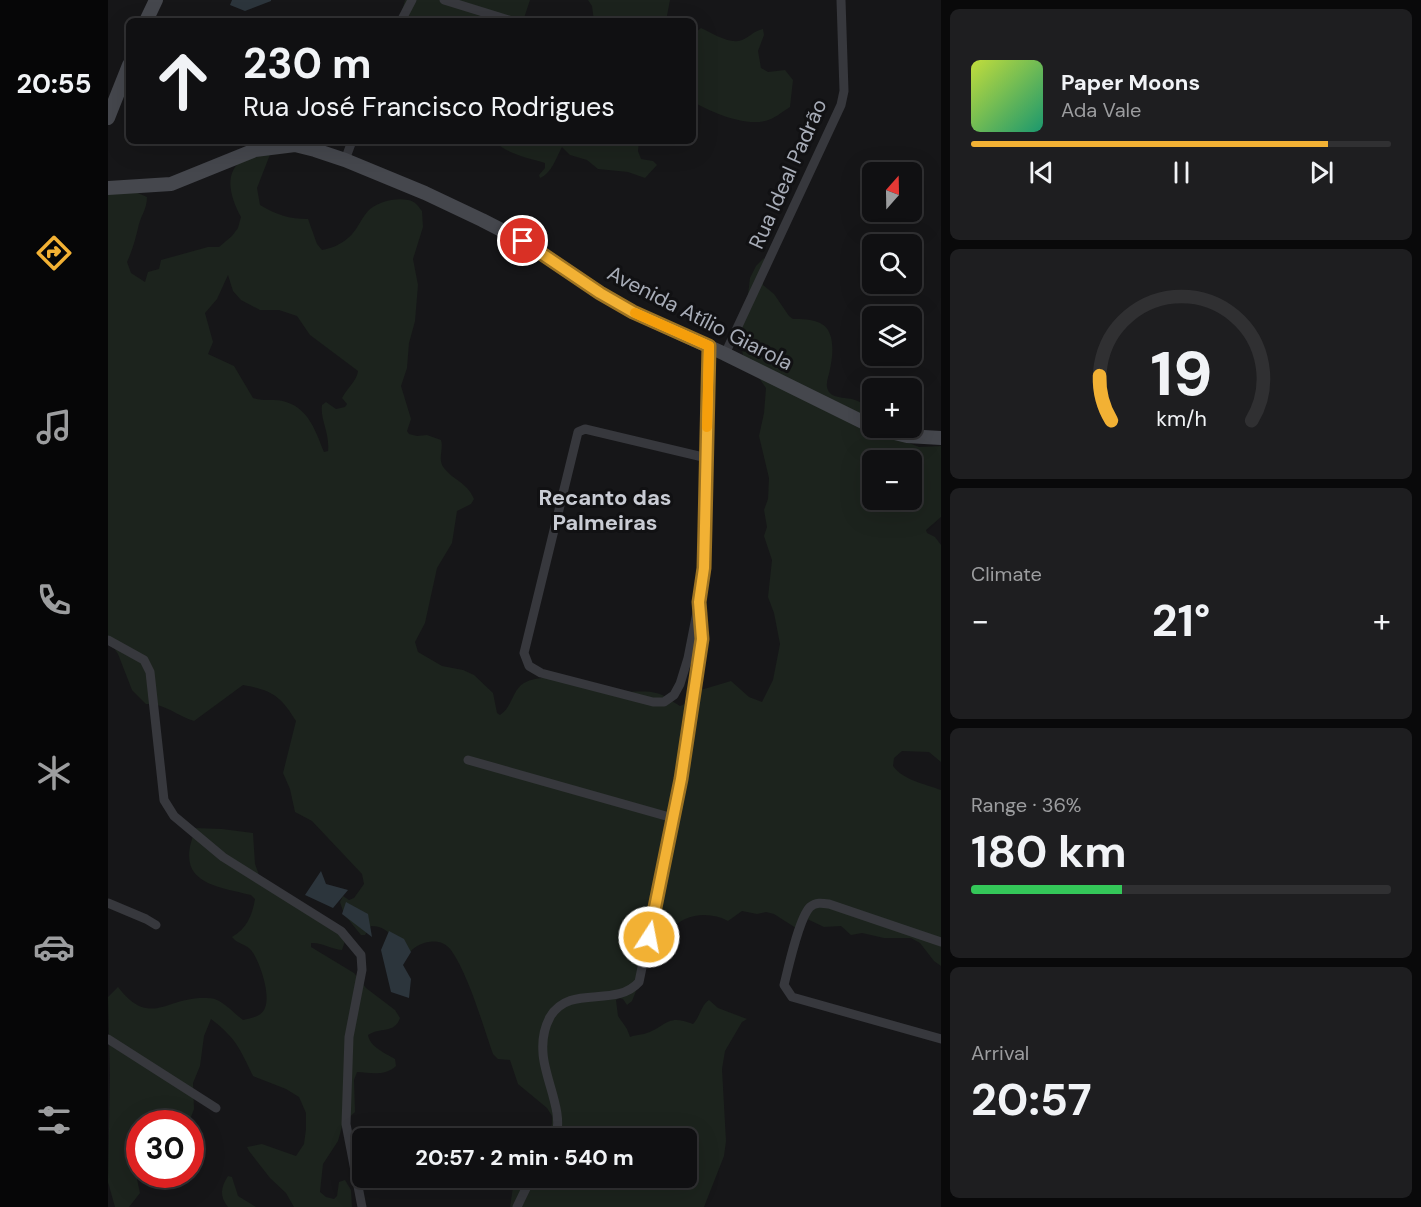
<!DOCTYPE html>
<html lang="en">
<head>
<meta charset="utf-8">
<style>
	:root { --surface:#101012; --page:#1e1e20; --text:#f1f3f6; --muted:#9c9d9f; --line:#303032; --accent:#f2b134 }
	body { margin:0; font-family:"DM Sans",sans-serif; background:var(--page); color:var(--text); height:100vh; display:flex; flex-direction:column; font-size:22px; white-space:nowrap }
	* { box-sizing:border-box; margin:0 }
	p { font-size:20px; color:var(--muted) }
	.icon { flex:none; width:33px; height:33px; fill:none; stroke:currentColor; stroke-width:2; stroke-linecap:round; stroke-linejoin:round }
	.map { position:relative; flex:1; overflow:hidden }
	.sheet { display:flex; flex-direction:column; gap:9px; padding:9px; background:#09090a; width:480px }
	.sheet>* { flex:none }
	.banner { position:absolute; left:18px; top:18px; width:570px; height:126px; border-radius:9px; box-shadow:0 6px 24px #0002,0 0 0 2px var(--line); background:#101012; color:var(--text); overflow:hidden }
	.needle { width:39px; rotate:20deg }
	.tools { position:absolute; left:754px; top:162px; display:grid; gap:12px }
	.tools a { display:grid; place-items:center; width:60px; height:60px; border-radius:9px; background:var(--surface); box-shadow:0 6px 24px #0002,0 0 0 2px var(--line); font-size:30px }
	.speed { position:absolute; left:18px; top:1110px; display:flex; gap:12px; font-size:30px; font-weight:700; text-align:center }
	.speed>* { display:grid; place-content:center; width:78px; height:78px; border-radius:50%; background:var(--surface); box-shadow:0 6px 24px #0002,0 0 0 2px var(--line); line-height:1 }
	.speed .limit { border:9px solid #d22; background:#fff; color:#111 }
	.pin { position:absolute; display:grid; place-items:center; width:51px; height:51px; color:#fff; margin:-26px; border:3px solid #fff; border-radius:50%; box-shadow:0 2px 6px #0007 }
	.me { position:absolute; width:66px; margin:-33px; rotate:11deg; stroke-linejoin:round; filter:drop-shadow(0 0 4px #0008) }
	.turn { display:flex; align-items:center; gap:21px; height:126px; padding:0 18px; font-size:27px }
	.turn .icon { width:78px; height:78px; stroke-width:2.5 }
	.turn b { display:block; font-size:42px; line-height:51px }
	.big { font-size:45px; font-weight:700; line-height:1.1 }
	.sheet .card { flex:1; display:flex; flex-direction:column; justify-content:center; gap:9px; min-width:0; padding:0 21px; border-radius:9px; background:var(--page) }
	.sheet .dial { align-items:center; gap:0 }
	.dial svg { height:156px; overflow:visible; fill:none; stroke:var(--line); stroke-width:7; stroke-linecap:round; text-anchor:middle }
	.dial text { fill:var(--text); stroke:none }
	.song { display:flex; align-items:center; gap:18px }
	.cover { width:72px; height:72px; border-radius:9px; background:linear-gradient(135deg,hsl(70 70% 55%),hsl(160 70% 35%)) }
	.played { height:6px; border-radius:3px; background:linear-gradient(90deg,var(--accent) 85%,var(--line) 85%) }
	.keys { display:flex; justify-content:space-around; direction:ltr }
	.heat { display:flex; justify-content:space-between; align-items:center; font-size:33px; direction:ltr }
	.charge { height:9px; border-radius:4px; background:linear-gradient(90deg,#34c759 36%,var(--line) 0) }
	.trip { position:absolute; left:244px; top:1128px; width:345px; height:60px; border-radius:9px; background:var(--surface); box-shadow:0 6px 24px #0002,0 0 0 2px var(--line); font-weight:700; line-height:60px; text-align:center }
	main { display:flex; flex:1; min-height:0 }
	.dock { display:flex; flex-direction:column; width:108px; justify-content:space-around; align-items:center; background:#060607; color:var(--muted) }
	.dock .icon { width:42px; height:42px }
	.dock .on { color:var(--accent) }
	.dock b { font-size:27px; color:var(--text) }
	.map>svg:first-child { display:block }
	.green { fill:#1c231d; fill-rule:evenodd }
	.water { fill:#2c353c }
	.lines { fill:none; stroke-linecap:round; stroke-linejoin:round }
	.street { stroke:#37383d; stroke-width:9 }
	.secondary { stroke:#45474d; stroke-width:14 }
	.route-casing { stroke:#9d7322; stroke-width:15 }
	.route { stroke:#f2b134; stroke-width:10 }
	.slow { stroke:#f59e0b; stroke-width:10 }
	.labels { text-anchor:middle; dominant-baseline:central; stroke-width:6; stroke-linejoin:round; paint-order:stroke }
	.street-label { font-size:21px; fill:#a8adb8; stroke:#111113 }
	.neighbourhood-label { font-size:22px; font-weight:bold; fill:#c9ccd4; stroke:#111113 }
</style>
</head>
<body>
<main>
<nav class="dock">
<b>20:55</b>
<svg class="icon on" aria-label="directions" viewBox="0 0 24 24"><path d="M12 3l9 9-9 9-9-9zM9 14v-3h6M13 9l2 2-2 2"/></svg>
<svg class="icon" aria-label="music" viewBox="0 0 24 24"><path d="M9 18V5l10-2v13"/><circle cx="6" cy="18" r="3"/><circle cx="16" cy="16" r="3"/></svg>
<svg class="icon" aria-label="phone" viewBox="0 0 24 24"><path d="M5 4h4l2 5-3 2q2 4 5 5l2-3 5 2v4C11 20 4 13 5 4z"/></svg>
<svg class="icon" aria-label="climate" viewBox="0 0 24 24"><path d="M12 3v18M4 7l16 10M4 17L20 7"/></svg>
<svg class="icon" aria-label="car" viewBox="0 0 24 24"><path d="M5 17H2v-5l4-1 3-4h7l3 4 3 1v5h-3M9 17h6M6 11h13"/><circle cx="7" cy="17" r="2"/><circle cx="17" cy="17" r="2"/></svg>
<svg class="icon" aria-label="filters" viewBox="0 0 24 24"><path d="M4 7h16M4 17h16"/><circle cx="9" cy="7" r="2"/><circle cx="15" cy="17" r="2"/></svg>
</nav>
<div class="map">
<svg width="833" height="1207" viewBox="0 0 833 1207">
	<rect width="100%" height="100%" fill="#161618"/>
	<g class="green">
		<path d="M297 0H422L415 21H291Z"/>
		<path d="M480 0H562L558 21H486L484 6Z"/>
		<path d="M593 28C604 33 622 45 634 40 642 37 645 31 655 29L656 35 650 51 653 68 660 72 677 70 685 80 682 107C674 112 666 119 657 121 634 126 604 112 585 102V34Z"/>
		<path d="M386 141H531L530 151 533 159 545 161 549 165 537 178 520 172 490 169 479 160 462 155 454 147C448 158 444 173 432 178L431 175 437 168V163C419 158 399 154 386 141Z"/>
		<path d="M163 152 149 188 152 205C169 215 181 219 200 219L209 244 214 250C224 248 232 245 240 238 249 231 252 220 260 211 268 202 288 197 300 200 307 201 310 206 314 211L315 227 305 259 310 285 307 321 301 343 299 368 293 386 303 419 299 431 301 434 309 436 319 435 333 440C336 449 329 460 336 468 346 481 359 482 366 499L363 504 349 511 344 543 329 568 317 623 307 642 310 652 334 666 355 670 366 675 385 693 389 713 392 715C404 708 404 690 416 683 441 669 485 687 512 691 524 693 537 690 548 693 556 694 565 702 572 706L579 703 587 687 596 689 623 681 641 697 654 702 665 680 672 644 666 613 660 597 664 560 656 536 659 527 656 510 660 499 661 478 651 436 656 413 658 388 635 355 631 336 639 303 642 278 648 266 656 258 655 285 666 294 681 316 685 319C693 319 704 319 712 323 728 330 725 356 722 369 721 377 716 384 721 392 726 399 739 397 747 400 753 402 758 405 764 408L765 428 811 447 833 446V517L818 530 819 533 827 537 833 545V762L821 752 794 751 786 758 785 766C795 780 817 784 833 790V966L826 961 812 943 803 938H776L754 933 743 935 733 926 716 927 695 917 691 930 666 914 658 912 649 914 634 911 620 921C607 914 591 913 577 919 568 923 559 934 549 939L524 1001 519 1005 515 999 511 998 508 1000 510 1016 519 1029 522 1037C527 1035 531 1035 536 1034 559 1027 558 1013 585 1024 592 1017 593 1005 601 1000L610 1008 639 1019 634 1022 617 1051 614 1069 618 1141 616 1156 596 1207H402L405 1187 412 1178H579V1138H438L444 1124V1116L439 1108 410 1084 402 1060 390 1059 385 1054C374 1023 361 976 343 950 333 936 311 941 302 952L298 951C287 940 280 926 263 926L257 935H253L236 914 232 902 235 896 241 900 246 898 256 884 254 874 204 821 187 812 182 789 175 773 188 721C173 696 164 690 135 685L86 721C68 715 56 703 38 704L24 690 10 654 0 639V192L25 191 39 197C39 208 34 214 31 224 28 237 25 249 19 262L23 273 37 282 40 272 51 269 53 260 100 247H111L124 236 130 228 133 217C123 199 114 172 136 159 143 154 155 154 163 152ZM120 275 125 291 133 300 152 310H171L189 316 202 335 250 371C249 381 239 388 234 398L239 404 237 407 228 409 218 402 214 405C212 420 222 433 220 451L216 452C208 432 201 409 178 402 167 398 156 402 145 398L126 366 100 354 105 342 97 313 109 299ZM765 460H804V500H765Z"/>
		<path d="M86 828 114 829 145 833 147 864 151 875 229 929 237 941 234 950C223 949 213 942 203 943V947L246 973 258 988 287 1010 292 1018C287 1034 271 1027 260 1035 262 1047 277 1053 287 1059L288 1066C278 1076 263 1073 249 1072L246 1080 247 1112 235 1123 230 1141 215 1164 212 1192 218 1197 226 1199 229 1196 231 1182 237 1180 243 1190 244 1207H186L178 1193 162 1178 141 1151 139 1147 154 1144 188 1156 196 1144 198 1129V1113L191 1097 178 1089 145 1076C132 1049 128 1038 103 1019L96 1036 92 1066 85 1083 86 1109 83 1117 90 1139 83 1147 82 1124H32L27 1170 32 1193 21 1207H7L0 1182 2 1075 0 997 10 987C42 1028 57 998 95 998 100 998 105 998 109 1000 118 1004 127 1014 135 1020 143 1018 152 1017 156 1010 164 997 152 961 143 950 138 944 129 944 124 937 139 928 144 916 147 899L143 895C105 886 66 882 87 831Z"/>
		<path d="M120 1176 124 1177 130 1196 148 1207H120C111 1196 113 1187 120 1176Z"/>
	</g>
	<g class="water">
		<path d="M124 0H163V1L137 11 122 5Z"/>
		<path d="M213 871 218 884 240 890 225 908 197 895Z"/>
		<path d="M238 902 260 914 264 937 234 914Z"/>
		<path d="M281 931 296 939 303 952 295 965 303 979 301 998 283 992 273 950Z"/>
	</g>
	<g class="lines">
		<g class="street">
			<path d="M336 0 404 21"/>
			<path d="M293 21 304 0"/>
			<path d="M237 160 244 141"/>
			<path d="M617 354 733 105 736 91 733 0"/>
			<path d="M599 458 477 429 470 432 416 653 421 666 433 673 545 702H556L566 695 572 684 580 658 591 602 596 568 597 526 601 346"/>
			<path d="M0 640 36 660 42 672 56 800 66 816 115 857 233 931 253 955 254 970 241 1037 238 1124 254 1207"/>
			<path d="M360 760 565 818"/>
			<path d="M0 903 38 919 48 925"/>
			<path d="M833 942 721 904C714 903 708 902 702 907 691 918 680 969 676 985L684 997 833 1039"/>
			<path d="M0 1039 108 1108"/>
			<path d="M447 1138C457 1114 436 1078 435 1053 434 1040 436 1028 442 1017 462 983 507 1009 531 982L573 779 594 639 592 614"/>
			<path d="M409 1207 423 1178"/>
		</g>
		<g class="secondary">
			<path d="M38 21 48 0"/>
			<path d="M0 118 21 65"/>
			<path d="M0 188 63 184 147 150 187 145 207 150 237 160 317 193 374 220 415 241 492 293 525 312 617 354 765 427"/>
			<path d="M766 428 799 436 833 438"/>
		</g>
	</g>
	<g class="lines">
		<defs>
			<path id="route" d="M415 241 492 293 525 312 601 346 597 526 596 568 591 602 594 639 573 779 541 937"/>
		</defs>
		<use href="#route" class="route-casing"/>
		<use href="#route" class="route"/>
		<path class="slow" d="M527 313 601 346 599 427"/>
	</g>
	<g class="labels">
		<g class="street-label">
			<text transform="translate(680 174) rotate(-66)">Rua Ideal Padrão</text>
			<text transform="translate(592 318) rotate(27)">Avenida Atílio Giarola</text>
		</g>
		<g class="neighbourhood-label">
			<text x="497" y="497">Recanto das<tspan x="497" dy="25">Palmeiras</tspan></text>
		</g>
	</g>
</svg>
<div class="tools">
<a><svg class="needle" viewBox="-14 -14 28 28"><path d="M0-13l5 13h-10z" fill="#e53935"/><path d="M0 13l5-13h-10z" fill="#9c9d9f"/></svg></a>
<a><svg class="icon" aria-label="search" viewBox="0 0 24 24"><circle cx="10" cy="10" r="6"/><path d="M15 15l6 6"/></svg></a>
<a><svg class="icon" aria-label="layers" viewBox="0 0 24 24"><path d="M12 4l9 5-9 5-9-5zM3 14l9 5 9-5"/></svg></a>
<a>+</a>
<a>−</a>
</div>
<div class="speed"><div class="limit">30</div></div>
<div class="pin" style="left:415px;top:241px;background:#d93025"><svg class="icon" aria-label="arrive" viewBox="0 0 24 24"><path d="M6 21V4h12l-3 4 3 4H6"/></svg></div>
<svg class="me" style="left:541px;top:937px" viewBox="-20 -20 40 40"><circle r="17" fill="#f2b134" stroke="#fff" stroke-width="3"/><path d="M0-11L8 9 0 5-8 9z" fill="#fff"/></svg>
<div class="trip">20:57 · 2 min · 540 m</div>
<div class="banner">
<div class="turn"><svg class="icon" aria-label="ahead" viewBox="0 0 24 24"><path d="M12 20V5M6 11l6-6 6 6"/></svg><div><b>230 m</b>Rua José Francisco Rodrigues</div></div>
</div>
</div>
<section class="sheet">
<div class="card">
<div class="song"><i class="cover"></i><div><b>Paper Moons</b><p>Ada Vale</p></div></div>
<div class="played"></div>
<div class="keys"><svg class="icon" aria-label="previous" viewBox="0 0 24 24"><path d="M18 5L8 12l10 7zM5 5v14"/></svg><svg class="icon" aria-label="pause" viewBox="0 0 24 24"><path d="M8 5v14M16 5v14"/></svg><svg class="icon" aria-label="next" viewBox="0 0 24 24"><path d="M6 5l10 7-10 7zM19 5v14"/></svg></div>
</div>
<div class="card dial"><svg viewBox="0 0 100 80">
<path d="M14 69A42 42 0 1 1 86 69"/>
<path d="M14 69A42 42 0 0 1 8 46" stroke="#f2b134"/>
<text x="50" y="56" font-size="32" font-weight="700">19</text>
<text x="50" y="72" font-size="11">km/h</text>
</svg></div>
<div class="card"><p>Climate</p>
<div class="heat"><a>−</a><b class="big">21°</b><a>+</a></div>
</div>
<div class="card"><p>Range · 36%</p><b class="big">180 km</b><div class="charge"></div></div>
<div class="card"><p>Arrival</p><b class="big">20:57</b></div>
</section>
</main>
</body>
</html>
